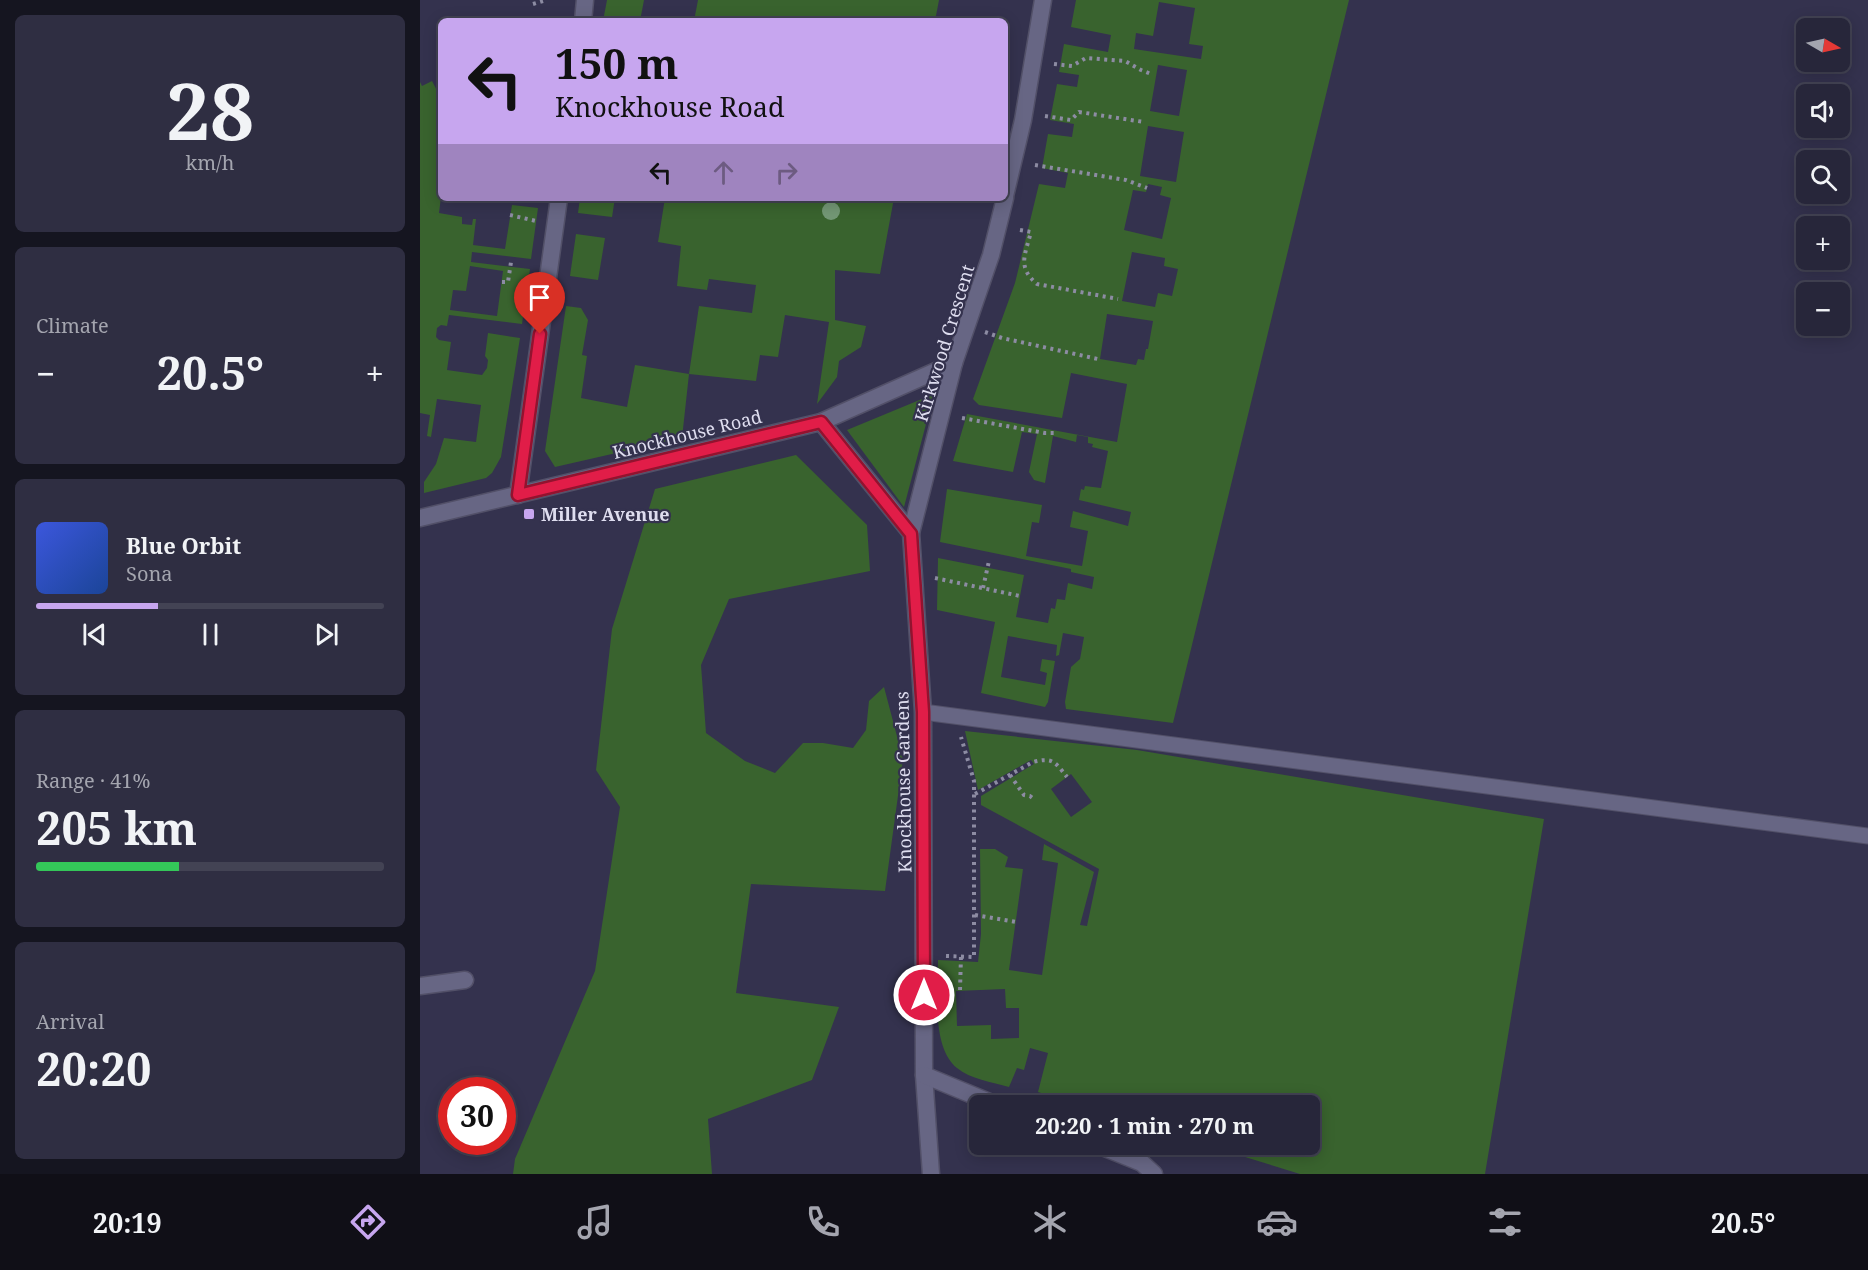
<!DOCTYPE html>
<html lang="en">
<head>
<meta charset="utf-8">
<style>
	:root { --surface:#27263a; --page:#2f2e42; --text:#f1f3f6; --muted:#a4a5af; --line:#434354; --accent:#c7a6ef }
	body { margin:0; font-family:"Noto Serif",serif; background:var(--page); color:var(--text); height:100vh; display:flex; flex-direction:column; font-size:22px; white-space:nowrap }
	* { box-sizing:border-box; margin:0 }
	p { font-size:20px; color:var(--muted) }
	.icon { flex:none; width:33px; height:33px; fill:none; stroke:currentColor; stroke-width:2; stroke-linecap:round; stroke-linejoin:round }
	.map { position:relative; flex:1; overflow:hidden }
	.side { display:flex; flex-direction:column; gap:15px; padding:15px; background:#151520; width:420px }
	.side>* { flex:none }
	.banner { position:absolute; left:18px; top:18px; width:570px; height:183px; border-radius:9px; box-shadow:0 3px 15px #0003,0 0 0 2px var(--line); background:#c7a6ef; color:#111; overflow:hidden }
	.needle { width:39px; rotate:99deg }
	.buttons { position:absolute; left:1376px; top:18px; display:grid; gap:12px }
	.buttons a { display:grid; place-items:center; width:54px; height:54px; border-radius:9px; background:var(--surface); box-shadow:0 3px 15px #0003,0 0 0 2px var(--line); font-size:30px }
	.speed { position:absolute; left:18px; top:1077px; display:flex; gap:12px; font-size:30px; font-weight:700; text-align:center }
	.speed>* { display:grid; place-content:center; width:78px; height:78px; border-radius:50%; background:var(--surface); box-shadow:0 3px 15px #0003,0 0 0 2px var(--line); line-height:1 }
	.speed .limit { border:9px solid #d22; background:#fff; color:#111 }
	.pin { position:absolute; display:grid; place-items:center; width:51px; height:51px; color:#fff; margin:-62px -26px; border-radius:50% 50% 50% 0; rotate:-45deg; box-shadow:0 0 6px #0007 }
	.pin .icon { rotate:45deg }
	.me { position:absolute; width:66px; margin:-33px; rotate:0deg; stroke-linejoin:round; filter:drop-shadow(0 0 4px #0008) }
	.turn { display:flex; align-items:center; gap:21px; height:126px; padding:0 18px; font-size:27px }
	.turn .icon { width:78px; height:78px; stroke-width:2.5 }
	.turn b { display:block; font-size:42px; line-height:51px }
	.lanes { display:flex; align-items:center; height:57px; padding:0 18px; background:#0003; justify-content:center; gap:30px; direction:ltr }
	.lanes .off { opacity:.35 }
	.big { font-size:45px; font-weight:700; line-height:1.1 }
	.side .card { flex:1; display:flex; flex-direction:column; justify-content:center; gap:9px; min-width:0; padding:0 21px; border-radius:9px; background:var(--page) }
	.side .dial { align-items:center; gap:0 }
	.dial b { font-size:78px; line-height:1 }
	.song { display:flex; align-items:center; gap:18px }
	.cover { width:72px; height:72px; border-radius:9px; background:linear-gradient(135deg,hsl(230 70% 55%),hsl(220 70% 35%)) }
	.played { height:6px; border-radius:3px; background:linear-gradient(90deg,var(--accent) 35%,var(--line) 35%) }
	.keys { display:flex; justify-content:space-around; direction:ltr }
	.heat { display:flex; justify-content:space-between; align-items:center; font-size:33px; direction:ltr }
	.charge { height:9px; border-radius:4px; background:linear-gradient(90deg,#34c759 41%,var(--line) 0) }
	.trip { position:absolute; left:549px; top:1095px; width:351px; height:60px; border-radius:9px; background:var(--surface); box-shadow:0 3px 15px #0003,0 0 0 2px var(--line); font-weight:700; line-height:60px; text-align:center }
	.menu { display:flex; height:96px; justify-content:space-around; align-items:center; background:#100f17; color:var(--muted) }
	.menu .icon { width:42px; height:42px }
	.menu .current { color:var(--accent) }
	.menu b { font-size:27px; color:var(--text) }
	main { display:flex; flex:1; min-height:0 }
	.map>svg:first-child { display:block }
	.green { fill:#39632e; fill-rule:evenodd }
	.lines { fill:none; stroke-linecap:round; stroke-linejoin:round }
	.service-casing { stroke:#525068; stroke-width:17 }
	.minor-casing { stroke:#525068; stroke-width:19 }
	.path { stroke:#8d8ca3; stroke-width:4; stroke-dasharray:3 4.5; stroke-linecap:butt }
	.service { stroke:#676684; stroke-width:15 }
	.minor { stroke:#676684; stroke-width:16 }
	.tree { fill:#739775 }
	.route-casing { stroke:#92132f; stroke-width:15 }
	.route { stroke:#e11d48; stroke-width:10 }
	.poi-dot { fill:#c7a6ef; stroke:#34324e; stroke-width:2 }
	.labels { text-anchor:middle; dominant-baseline:central; stroke-width:4.5; stroke-linejoin:round; paint-order:stroke }
	.street-label { font-size:18px; fill:#deddef; stroke:#34324e }
	.poi-label { font-size:18px; font-weight:bold; fill:#deddef; stroke:#34324e; text-anchor:start }
</style>
</head>
<body>
<main>
<section class="side">
<div class="card dial"><b>28</b><p>km/h</p></div>
<div class="card"><p>Climate</p>
<div class="heat"><a>−</a><b class="big">20.5°</b><a>+</a></div>
</div>
<div class="card">
<div class="song"><i class="cover"></i><div><b>Blue Orbit</b><p>Sona</p></div></div>
<div class="played"></div>
<div class="keys"><svg class="icon" aria-label="previous" viewBox="0 0 24 24"><path d="M18 5L8 12l10 7zM5 5v14"/></svg><svg class="icon" aria-label="pause" viewBox="0 0 24 24"><path d="M8 5v14M16 5v14"/></svg><svg class="icon" aria-label="next" viewBox="0 0 24 24"><path d="M6 5l10 7-10 7zM19 5v14"/></svg></div>
</div>
<div class="card"><p>Range · 41%</p><b class="big">205 km</b><div class="charge"></div></div>
<div class="card"><p>Arrival</p><b class="big">20:20</b></div>
</section>
<div class="map">
<svg width="1448" height="1174" viewBox="0 0 1448 1174">
	<rect width="100%" height="100%" fill="#34324e"/>
	<g class="green">
		<path d="M187 0H224L220 21H183Z"/>
		<path d="M278 0H519L515 21H274Z"/>
		<path d="M656 0H929L753 723 646 709 645 702 651 667 660 659 664 637 643 633 639 655 636 656 637 645 588 636 581 677 625 685 627 673 620 671 622 659 635 661 628 702 625 707 561 693 575 622 517 610 518 558 604 575 596 617 628 623 631 608 635 609 637 599 645 600 648 583 672 589 674 577 651 572V569L520 542 527 489 622 505 619 523 612 522 606 556 662 566 668 531 650 527 653 511 708 526 711 512 659 500 661 489 664 490 665 486 681 488 688 451 672 447 673 444 668 443V437L657 435 656 442 633 436 625 483 614 480 609 472 617 434 602 432 593 472 533 461 547 414 697 442 707 384 651 373 642 418 559 405 553 399 595 283 619 184 645 188 648 173 622 168 628 134 652 137 654 124 630 120 637 84 657 87 659 75 639 72 644 44 688 52 691 35 651 27ZM739 2 775 8 769 44 783 46 781 59 714 49 716 33 733 36ZM738 65 767 70 759 116 730 111ZM728 126 764 132 756 182 720 176ZM728 184 742 187 740 195 751 198 742 239 704 230 713 190 726 192ZM712 252 745 258 744 266 758 269 752 296 738 293 735 307 702 301ZM687 314 733 321 728 349H726L724 360 718 359 716 365 680 359Z"/>
		<path d="M12 81 21 98V197L19 213 42 217V224L52 225 53 219H56L53 245 85 249 92 205 118 208 111 259 52 252 51 262 110 269 102 324 29 315 27 326 21 325 17 328 16 337 19 340 31 342 27 370 62 375 67 368 68 360 65 356 68 333 100 338 81 457 72 473 66 478 4 493V482L16 464 24 438 56 442 61 405 17 399 11 437 7 436 10 415 0 413V82L2 86ZM50 266 83 271 77 316 30 310 33 290 46 291Z"/>
		<path d="M160 198H195L192 217 158 213Z"/>
		<path d="M245 198H474L460 274 415 270V320L446 326 441 347 419 361 417 377 397 404 409 322 365 315 358 357 340 355 336 381 269 374 262 438 135 467 125 451 146 306 161 308 168 320 162 355 167 356 161 398 207 407 215 365 269 374 279 306 332 313 336 285 289 279 287 290 257 286 261 246 238 242Z"/>
		<path d="M156 234 185 238 178 280 150 276Z"/>
		<path d="M514 394 484 507 427 430Z"/>
		<path d="M376 455 447 525 450 571 309 599 281 665 286 733 325 761 355 773 383 743H403L433 748 446 730 449 701 464 687 483 759 465 891 331 884 316 993 419 1007 392 1080 288 1119 292 1174H93L95 1159 175 971 200 807 176 770 192 629 235 489Z"/>
		<path d="M545 731 717 750 1124 819 1065 1174H880L786 1145 890 1144V1106H661L618 1092 628 1053 610 1048 604 1070 597 1068 589 1087C572 1082 550 1079 537 1068 511 1047 518 990 518 960L558 962 561 934 560 849H575L588 857 585 867 603 869 589 970 622 975 638 863 622 860 624 844 674 872 660 925 667 926 679 869 561 805V796L614 764 611 760 558 790ZM651 774 672 802 651 817 631 789ZM585 989 586 1008H599V1038L571 1039V1025L537 1026 536 991Z"/>
	</g>
	<g class="lines">
		<defs>
			<path id="service" d="M503 712 1448 836"/>
			<g id="minor">
				<path d="M163 21 165 0"/>
				<path d="M585 196 603 120 623 0"/>
				<path d="M401 422 491 533 503 712 504 1075 511 1174"/>
				<path d="M98 495 139 198"/>
				<path d="M0 518 401 422 534 363"/>
				<path d="M491 533 534 363 571 255 585 198"/>
				<path d="M0 986 45 980"/>
				<path d="M504 1075 579 1106"/>
				<path d="M675 1144 722 1163 734 1174"/>
			</g>
		</defs>
		<use href="#service" class="service-casing"/>
		<use href="#minor" class="minor-casing"/>
		<g class="path">
			<path d="M113 4 123 1"/>
			<path d="M634 64 652 66 666 58 705 61 721 70 731 74"/>
			<path d="M625 116 651 120 659 112 724 122"/>
			<path d="M615 165 706 180 727 188"/>
			<path d="M90 215 116 221"/>
			<path d="M600 230 611 232C605 255 597 267 617 284L698 299"/>
			<path d="M82 282H88L91 262"/>
			<path d="M565 332 582 338 678 359"/>
			<path d="M542 418 625 433H638"/>
			<path d="M515 578 600 596"/>
			<path d="M563 588 569 561"/>
			<path d="M590 775 604 795 610 796 615 800"/>
			<path d="M555 794 613 762C633 757 635 762 647 777"/>
			<path d="M555 915 596 922"/>
			<path d="M526 956 554 957V781L541 737"/>
			<path d="M540 990 541 956"/>
		</g>
		<use href="#service" class="service"/>
		<use href="#minor" class="minor"/>
	</g>
	<circle class="tree" cx="411" cy="211" r="9"/>
	<g class="lines">
		<defs>
			<path id="route" d="M120 334 98 495 401 422 491 534 503 712 504 995"/>
		</defs>
		<use href="#route" class="route-casing"/>
		<use href="#route" class="route"/>
	</g>
	<rect class="poi-dot" x="103" y="508" width="12" height="12" rx="3"/>
	<g class="labels">
		<g class="street-label">
			<text transform="translate(524 343) rotate(-73)">Kirkwood Crescent</text>
			<text transform="translate(267 434) rotate(-14)">Knockhouse Road</text>
			<text transform="translate(483 782) rotate(-91)">Knockhouse Gardens</text>
		</g>
		<g class="poi-label">
			<text x="121" y="514">Miller Avenue</text>
		</g>
	</g>
</svg>
<div class="buttons">
<a><svg class="needle" viewBox="-14 -14 28 28"><path d="M0-13l5 13h-10z" fill="#e53935"/><path d="M0 13l5-13h-10z" fill="#a4a5af"/></svg></a>
<a><svg class="icon" aria-label="sound" viewBox="0 0 24 24"><path d="M4 9h4l5-4v14l-5-4H4zM17 9q2 3 0 6"/></svg></a>
<a><svg class="icon" aria-label="search" viewBox="0 0 24 24"><circle cx="10" cy="10" r="6"/><path d="M15 15l6 6"/></svg></a>
<a>+</a>
<a>−</a>
</div>
<div class="speed"><div class="limit">30</div></div>
<div class="pin" style="left:120px;top:334px;background:#d93025"><svg class="icon" aria-label="arrive" viewBox="0 0 24 24"><path d="M6 21V4h12l-3 4 3 4H6"/></svg></div>
<svg class="me" style="left:504px;top:995px" viewBox="-20 -20 40 40"><circle r="17" fill="#e11d48" stroke="#fff" stroke-width="3"/><path d="M0-11L8 9 0 5-8 9z" fill="#fff"/></svg>
<div class="trip">20:20 · 1 min · 270 m</div>
<div class="banner">
<div class="turn"><svg class="icon" aria-label="left" viewBox="0 0 24 24"><path d="M17 20v-9H6M10 6l-5 5 5 5"/></svg><div><b>150 m</b>Knockhouse Road</div></div>
<div class="lanes"><svg class="icon" aria-label="left" viewBox="0 0 24 24"><path d="M17 20v-9H6M10 6l-5 5 5 5"/></svg><svg class="icon off" aria-label="ahead" viewBox="0 0 24 24"><path d="M12 20V5M6 11l6-6 6 6"/></svg><svg class="icon off" aria-label="right" viewBox="0 0 24 24"><path d="M7 20v-9h11M14 6l5 5-5 5"/></svg></div>
</div>
</div>
</main>
<nav class="menu">
<b>20:19</b>
<svg class="icon current" aria-label="directions" viewBox="0 0 24 24"><path d="M12 3l9 9-9 9-9-9zM9 14v-3h6M13 9l2 2-2 2"/></svg>
<svg class="icon" aria-label="music" viewBox="0 0 24 24"><path d="M9 18V5l10-2v13"/><circle cx="6" cy="18" r="3"/><circle cx="16" cy="16" r="3"/></svg>
<svg class="icon" aria-label="phone" viewBox="0 0 24 24"><path d="M5 4h4l2 5-3 2q2 4 5 5l2-3 5 2v4C11 20 4 13 5 4z"/></svg>
<svg class="icon" aria-label="climate" viewBox="0 0 24 24"><path d="M12 3v18M4 7l16 10M4 17L20 7"/></svg>
<svg class="icon" aria-label="car" viewBox="0 0 24 24"><path d="M5 17H2v-5l4-1 3-4h7l3 4 3 1v5h-3M9 17h6M6 11h13"/><circle cx="7" cy="17" r="2"/><circle cx="17" cy="17" r="2"/></svg>
<svg class="icon" aria-label="filters" viewBox="0 0 24 24"><path d="M4 7h16M4 17h16"/><circle cx="9" cy="7" r="2"/><circle cx="15" cy="17" r="2"/></svg>
<b>20.5°</b>
</nav>
</body>
</html>
